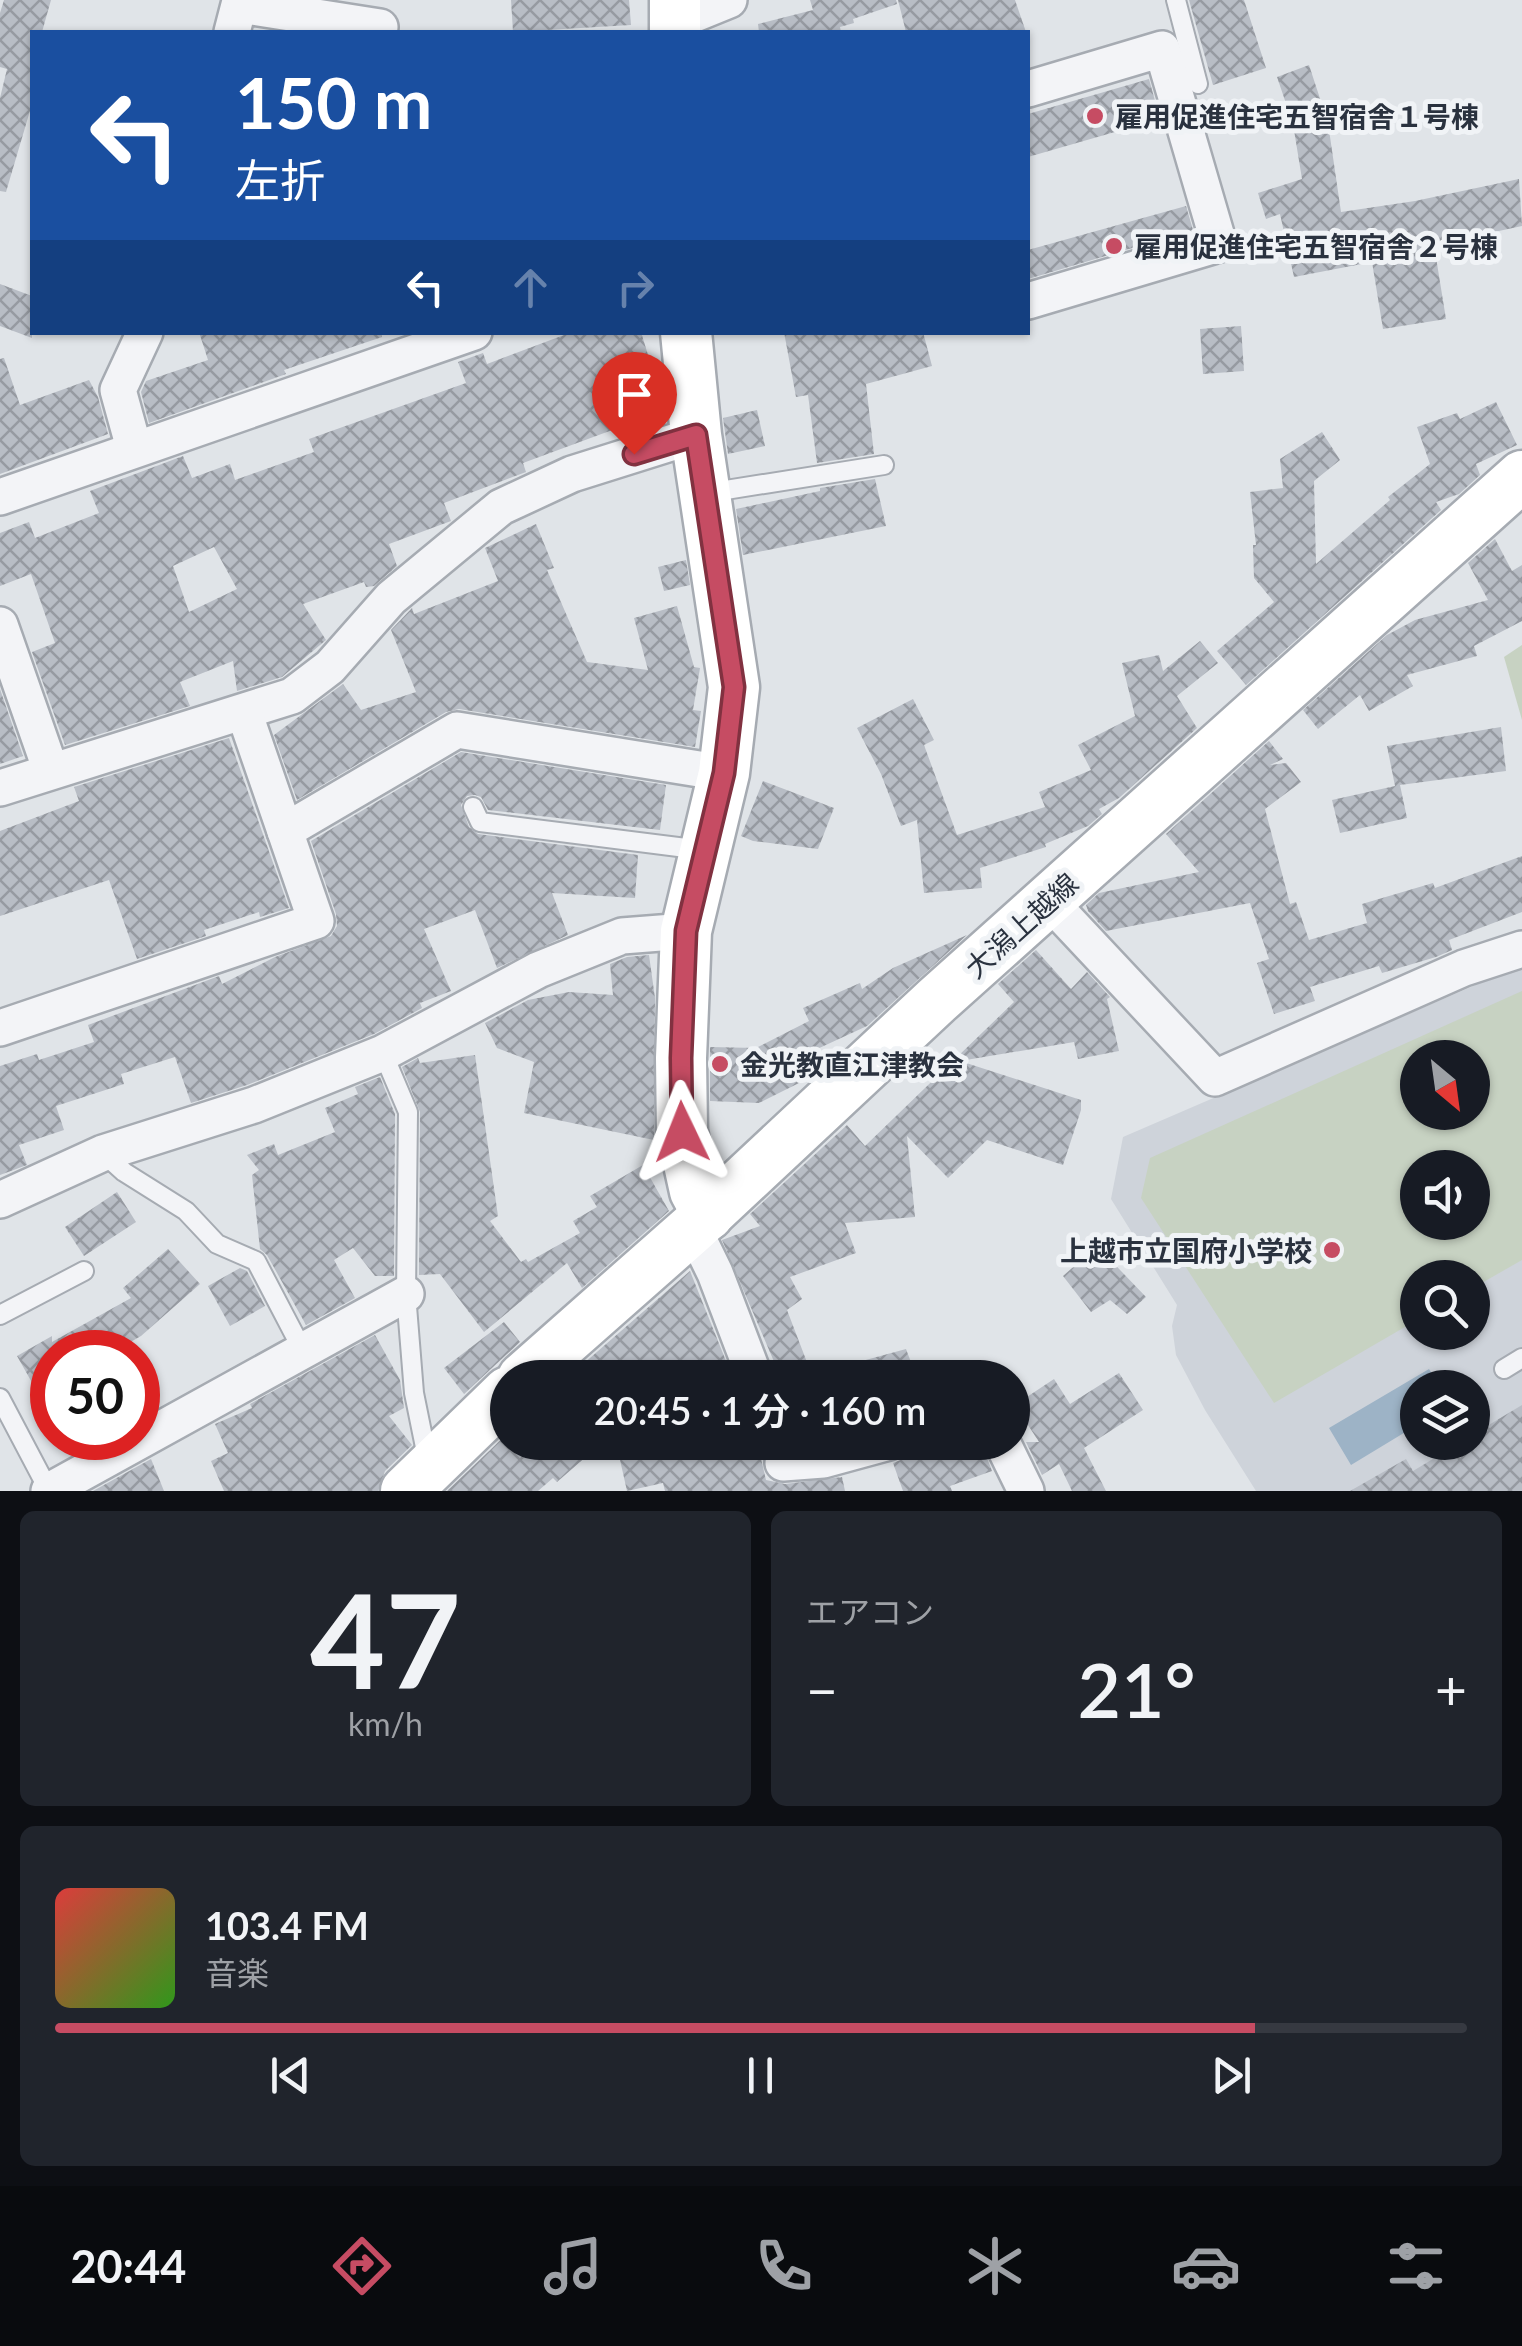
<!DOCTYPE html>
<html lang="ja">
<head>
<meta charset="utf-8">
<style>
	:root { --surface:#171b24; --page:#20242c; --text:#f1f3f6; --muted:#9ea1a6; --line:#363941; --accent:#c64c63 }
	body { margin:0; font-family:Lato,"Noto Sans JP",sans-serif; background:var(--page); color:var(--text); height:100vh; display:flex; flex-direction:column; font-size:38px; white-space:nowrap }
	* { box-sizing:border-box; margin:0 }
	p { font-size:32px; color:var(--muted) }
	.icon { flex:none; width:55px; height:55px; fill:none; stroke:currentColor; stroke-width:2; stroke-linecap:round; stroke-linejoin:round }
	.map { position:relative; height:1491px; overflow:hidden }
	.panel { display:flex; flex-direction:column; gap:20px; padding:20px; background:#0d0f14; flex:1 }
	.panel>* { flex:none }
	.guide { position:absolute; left:30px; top:30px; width:1000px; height:305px; border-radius:0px; box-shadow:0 2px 8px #0004; background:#1a4fa0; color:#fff; overflow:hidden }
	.needle { width:65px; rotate:151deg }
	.tools { position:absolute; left:1400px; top:1040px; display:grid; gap:20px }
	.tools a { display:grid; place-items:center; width:90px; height:90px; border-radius:50%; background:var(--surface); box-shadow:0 2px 8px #0004; font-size:50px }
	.speed { position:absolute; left:30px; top:1330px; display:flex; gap:20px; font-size:50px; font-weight:700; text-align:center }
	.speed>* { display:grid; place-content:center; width:130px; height:130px; border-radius:50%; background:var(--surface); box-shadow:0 2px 8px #0004; line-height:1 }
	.speed .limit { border:15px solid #d22; background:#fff; color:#111 }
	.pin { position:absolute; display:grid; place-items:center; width:85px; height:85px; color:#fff; margin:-102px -42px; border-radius:50% 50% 50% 0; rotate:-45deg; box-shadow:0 0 10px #0007 }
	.pin .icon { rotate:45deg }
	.me { position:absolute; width:110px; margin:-55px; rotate:358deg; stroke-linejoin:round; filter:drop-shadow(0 0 8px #0008) }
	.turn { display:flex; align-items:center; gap:35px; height:210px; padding:0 40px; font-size:45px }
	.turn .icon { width:130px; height:130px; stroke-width:2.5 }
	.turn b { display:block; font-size:70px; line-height:85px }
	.lanes { display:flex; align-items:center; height:95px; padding:0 40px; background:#0003; justify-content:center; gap:50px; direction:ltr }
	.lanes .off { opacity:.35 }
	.big { font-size:75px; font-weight:600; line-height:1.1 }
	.panel .tile { flex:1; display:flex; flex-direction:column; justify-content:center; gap:15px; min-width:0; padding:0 35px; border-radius:15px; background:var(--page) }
	.panel .dial { align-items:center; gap:0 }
	.dial b { font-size:130px; line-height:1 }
	.song { display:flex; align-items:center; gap:30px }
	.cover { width:120px; height:120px; border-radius:15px; background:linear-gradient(135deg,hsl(0 70% 55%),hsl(110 70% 35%)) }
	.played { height:10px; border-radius:5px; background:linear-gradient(90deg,var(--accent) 85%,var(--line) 85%) }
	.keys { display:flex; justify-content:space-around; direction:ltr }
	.heat { display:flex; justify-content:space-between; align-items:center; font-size:55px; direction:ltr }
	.panel .tiles { flex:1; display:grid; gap:20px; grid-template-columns:1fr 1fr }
	.tile:last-child { grid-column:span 2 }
	.trip { position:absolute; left:490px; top:1360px; width:540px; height:100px; border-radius:50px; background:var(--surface); box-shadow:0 2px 8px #0004; font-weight:600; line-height:100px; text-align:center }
	.menu { display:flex; height:160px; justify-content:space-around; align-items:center; background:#090b0e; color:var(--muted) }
	.menu .icon { width:70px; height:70px }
	.menu .selected { color:var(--accent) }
	.menu b { font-size:45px; color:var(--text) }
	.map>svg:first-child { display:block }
	.built { fill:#ced3da; fill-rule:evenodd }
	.green { fill:#c7d2c2; fill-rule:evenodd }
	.water { fill:#9db3c6 }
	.building { fill:url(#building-cross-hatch); fill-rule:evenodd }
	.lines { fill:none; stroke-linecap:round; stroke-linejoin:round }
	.service-casing { stroke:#a6abb2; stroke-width:22 }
	.minor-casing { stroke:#a6abb2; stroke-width:40 }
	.secondary-casing { stroke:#a6abb2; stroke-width:55 }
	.service { stroke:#f3f4f7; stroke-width:18 }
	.minor { stroke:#f3f4f7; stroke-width:35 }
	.secondary { stroke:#fff; stroke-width:50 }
	.route-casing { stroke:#813140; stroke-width:25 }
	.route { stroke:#c64c63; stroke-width:18 }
	.poi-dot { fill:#c64c63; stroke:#f0f3f6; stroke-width:4 }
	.labels { text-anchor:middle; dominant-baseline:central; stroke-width:10; stroke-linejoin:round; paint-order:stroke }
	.poi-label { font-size:28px; font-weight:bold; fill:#2a323f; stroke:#f0f3f6; text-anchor:start }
	.street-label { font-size:28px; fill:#2a323f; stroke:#f0f3f6 }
</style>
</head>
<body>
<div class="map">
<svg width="1522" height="1491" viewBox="0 0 1522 1491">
	<defs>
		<pattern id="building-cross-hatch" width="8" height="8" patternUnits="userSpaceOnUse" patternTransform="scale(2.5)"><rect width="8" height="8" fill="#b8bdc5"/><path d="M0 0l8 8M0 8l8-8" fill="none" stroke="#969aa1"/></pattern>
	</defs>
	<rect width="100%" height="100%" fill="#e0e4e8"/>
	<path class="built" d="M1522 965V1491H1256L1205 1410 1176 1355 1172 1326 1177 1305 1111 1199 1123 1137ZM1418 1058H1472V1112H1418ZM1418 1168H1472V1222H1418ZM1418 1278H1472V1332H1418ZM1418 1388H1472V1442H1418Z"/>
	<g class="green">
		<path d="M1522 645V720L1504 657Z"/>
		<path d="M1522 991V1260L1473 1288 1472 1278H1418L1417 1320 1274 1403 1141 1198 1150 1158ZM1418 1058H1472V1112H1418ZM1418 1168H1472V1222H1418Z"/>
	</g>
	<path class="water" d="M1429 1369 1440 1387 1418 1388 1417 1425 1351 1465 1329 1428Z"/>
	<g class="building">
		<path d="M4 0H51L42 32H32V104L6 192 0 191V98L7 69 0 67V13Z"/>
		<path d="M511 0H629L631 25 513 32Z"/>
		<path d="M810 0H896L897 4 853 19 854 23 840 27 841 32H759L758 24 813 10Z"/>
		<path d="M898 0H1015L1026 32H906Z"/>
		<path d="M1189 0H1244L1266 68 1213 85Z"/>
		<path d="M1309 65 1328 123 1341 212 1415 201 1519 179 1522 226 1434 245 1446 319 1383 329 1372 262 1294 277 1280 214 1266 219 1258 193 1302 179 1293 124 1277 77Z"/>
		<path d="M1149 79 1160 119 1028 157V114Z"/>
		<path d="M1186 206 1193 230 1028 279V250Z"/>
		<path d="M0 284 32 296V338L0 326Z"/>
		<path d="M1241 326 1244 371 1203 374 1200 329Z"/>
		<path d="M199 332H382V337L284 370 286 374 149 423 141 392 146 381 208 360Z"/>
		<path d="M572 332H641L663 404 651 408 655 423 617 435 615 429 523 463 526 472 444 503 451 521 389 544 397 566 374 586 366 587 364 582 303 604 326 640 282 677 237 691 233 661 180 682 190 706 65 745 32 652 55 643 31 574 0 586V533L29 522 35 538 99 513 90 491 183 456 192 478 230 464 235 480 314 452 309 439 466 383 458 362 483 353 487 364ZM214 547 237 589 189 612 173 566Z"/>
		<path d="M784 332H923L932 366 866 384 874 454 817 463 808 395 796 397Z"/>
		<path d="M4 358 20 405 89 380 98 397 108 434 0 474V359Z"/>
		<path d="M1496 402 1517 445 1476 464 1480 475 1459 494 1436 502 1441 510 1246 685 1217 651 1274 602 1254 578 1253 545H1256L1250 492 1283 488 1280 459 1322 432 1340 460 1314 481 1316 564 1390 500 1388 497 1430 464 1417 427 1457 413 1460 419Z"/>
		<path d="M757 410 765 446 728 454 723 418Z"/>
		<path d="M875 479 886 526 743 555 736 509 820 491V488Z"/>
		<path d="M536 524 554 568 547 570 587 662 648 670 634 618 677 606 694 667 700 668 693 710 701 711 695 747 459 709 446 712 297 800 274 735 343 684 361 710 416 692 391 630 412 608 414 614 498 581 485 548Z"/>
		<path d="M1495 539 1512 571 1522 565V621L1474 646 1477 656 1407 675 1413 686 1369 711 1360 695 1318 729 1303 710 1387 635 1415 620 1488 600 1468 563Z"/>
		<path d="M686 560 690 585 664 591 658 567Z"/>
		<path d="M1200 641 1218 663 1177 696 1197 728 1119 798 1099 809 1102 814 1088 826 1045 844 1046 847 980 868 982 888 924 893 917 820 901 826 881 774 857 728 913 699 934 740 924 745 957 835 1045 807 1039 792 1091 770 1078 745 1135 716 1122 663 1159 655 1163 671Z"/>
		<path d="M0 689 23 756 0 764Z"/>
		<path d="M1501 727 1506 771 1400 785 1407 818 1340 833 1332 800 1395 786 1387 746Z"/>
		<path d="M229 738 289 908 260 917 259 912 204 930 206 936 137 959 109 880 0 916V831L79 801 74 787Z"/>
		<path d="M1269 741 1283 759 1270 765 1286 763 1301 782 1265 809 1290 904 1296 902 1309 940 1367 923 1362 904 1433 883 1435 888 1522 856V912L1449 940 1452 950 1436 957 1382 973 1379 966 1310 987 1315 1001 1274 1014 1257 963 1269 959 1250 903 1106 931 1088 911 1086 905 1099 893 1199 872 1166 834Z"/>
		<path d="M461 752 666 785 660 830 488 810 481 797 475 795 467 796 461 805 469 827 478 834 638 855 635 898 552 893 568 935 497 968 475 910 424 929 451 991 420 1003 422 1008 374 1034 247 1085 191 1103 175 1057 121 1074 124 1084 56 1106 64 1130 19 1145 27 1165 0 1175V1066L37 1054 39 1060 94 1042 88 1025 219 976 222 984 275 957 331 936 337 926 336 914 311 841Z"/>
		<path d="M763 781 834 808 818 849 753 841 741 836Z"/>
		<path d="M967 935 867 1026 815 1050 823 1067 815 1075 759 1103 710 1101V1047L756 1048 809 1021 803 1008 860 983 862 989 893 968Z"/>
		<path d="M1036 950 1071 989 1087 972 1110 997 1107 999 1119 1051 1078 1059 1074 1042 960 1061 1081 1100V1110L1063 1165 987 1140 948 1178 907 1136 915 1217 845 1223 856 1253 790 1277 802 1299 787 1310 813 1378H781L722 1240 760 1226 750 1214 847 1125 865 1146 1014 1002 998 984Z"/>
		<path d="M649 955 655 998 654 1140 524 1113 534 1062 497 1048 485 1023 528 1000 569 992 613 995 610 964 627 957Z"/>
		<path d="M475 1055 498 1216 490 1221 521 1262 526 1259 528 1262 580 1233 573 1221 597 1207 590 1196 643 1165 669 1211 582 1288 567 1263 484 1332 440 1274 419 1275 420 1112 402 1067 418 1058 420 1063Z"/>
		<path d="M380 1077 395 1114 394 1276H375L353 1248 334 1260 355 1298 306 1325 267 1255 260 1249 252 1175 259 1170 247 1155 274 1144 278 1155 335 1132 325 1108 358 1094 355 1087Z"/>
		<path d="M117 1192 136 1222 84 1256 65 1227Z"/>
		<path d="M1097 1246 1146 1297 1127 1314 1110 1300 1091 1312 1063 1276Z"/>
		<path d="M168 1249 200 1284 141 1336 113 1352H52V1418L17 1356 52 1336V1342L131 1298 123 1288Z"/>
		<path d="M240 1268 247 1271 265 1306 230 1326 208 1286Z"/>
		<path d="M690 1271 726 1361 706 1368 714 1378H567Z"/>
		<path d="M504 1322 520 1342 464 1394 444 1368Z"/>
		<path d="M375 1335 400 1380 404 1408 389 1416 412 1445 385 1471 378 1491H224L211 1461 228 1453 215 1424 252 1408 250 1404Z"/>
		<path d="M906 1349 917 1378H830L829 1370Z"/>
		<path d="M1119 1373 1143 1410 1084 1448 1106 1491H1072L1059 1464 1042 1475 1026 1442H1039L1015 1405 1054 1379 1070 1404Z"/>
		<path d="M1522 1405V1491H1350L1406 1459 1413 1471 1461 1442H1472V1435Z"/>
		<path d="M508 1433V1442H603L557 1482 553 1478 538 1491H447Z"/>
		<path d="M60 1438H102L70 1455Z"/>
		<path d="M616 1442H757L766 1480 785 1484 842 1477 845 1491H665L663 1483 627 1491Z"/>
		<path d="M944 1442H981L992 1471 950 1486 952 1491H903L893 1463Z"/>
		<path d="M151 1459 164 1491H93Z"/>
	</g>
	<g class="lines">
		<defs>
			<g id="service">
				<path d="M1176 0 1198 84"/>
				<path d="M707 493 884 465"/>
				<path d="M473 807 480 822 702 850"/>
				<path d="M383 1053 408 1112 406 1294 414 1393 428 1462"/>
				<path d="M103 1153 124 1172 186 1211 217 1244 256 1261 303 1351"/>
				<path d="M0 1315 84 1271"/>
				<path d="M1504 1369 1522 1358"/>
				<path d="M0 1398 49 1491"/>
			</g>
			<g id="minor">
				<path d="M675 22 729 0"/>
				<path d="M232 32 239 5 380 27"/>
				<path d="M1028 89 1162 49 1219 244 1028 301"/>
				<path d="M134 448 118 390 145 332"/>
				<path d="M0 497 474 332"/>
				<path d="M0 625 51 771"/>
				<path d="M0 788 292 696 330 667 391 598 501 507 572 474 696 435"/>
				<path d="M285 831 457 730 724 773"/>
				<path d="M1049 901 1215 1078 1464 968 1522 949"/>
				<path d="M0 1028 316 921 244 712"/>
				<path d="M0 1200 103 1153 254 1105 383 1053 538 970 622 936 686 931"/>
				<path d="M693 1228 715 1273 755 1378"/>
				<path d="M1002 1442 1026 1491"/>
				<path d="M783 1463 823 1460 889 1442"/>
				<path d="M49 1491 406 1294"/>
			</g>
			<g id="secondary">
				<path d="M675 32V0"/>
				<path d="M686 332 696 435 734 687 724 773 686 931 681 1058 682 1132 695 1191 708 1215"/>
				<path d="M523 1378 693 1228 937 1000 1522 476"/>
				<path d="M406 1491 508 1392"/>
			</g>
		</defs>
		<use href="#service" class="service-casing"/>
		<use href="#minor" class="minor-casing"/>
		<use href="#secondary" class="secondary-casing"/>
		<use href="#service" class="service"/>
		<use href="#minor" class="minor"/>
		<use href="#secondary" class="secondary"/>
	</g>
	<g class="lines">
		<defs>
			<path id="route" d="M634 454 696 435 734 687 724 773 686 931 681 1058 682 1132"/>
		</defs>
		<use href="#route" class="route-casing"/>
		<use href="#route" class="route"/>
	</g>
	<g class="poi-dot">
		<circle cx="1095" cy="116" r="10"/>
		<circle cx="1114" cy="246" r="10"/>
		<circle cx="720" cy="1064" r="10"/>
		<circle cx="1332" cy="1250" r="10"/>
	</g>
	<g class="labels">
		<g class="poi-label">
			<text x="1115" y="116">雇用促進住宅五智宿舎１号棟</text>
			<text x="1134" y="246">雇用促進住宅五智宿舎２号棟</text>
			<text x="740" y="1064">金光教直江津教会</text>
			<text x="1312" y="1250" text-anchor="end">上越市立国府小学校</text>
		</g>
		<g class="street-label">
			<text transform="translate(1021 925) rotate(-42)">大潟上越線</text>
		</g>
	</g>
</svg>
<div class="tools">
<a><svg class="needle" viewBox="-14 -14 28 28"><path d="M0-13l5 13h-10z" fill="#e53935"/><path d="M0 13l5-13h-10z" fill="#9ea1a6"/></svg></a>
<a><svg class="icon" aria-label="sound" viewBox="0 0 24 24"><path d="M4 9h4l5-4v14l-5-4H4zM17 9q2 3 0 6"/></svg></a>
<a><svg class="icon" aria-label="search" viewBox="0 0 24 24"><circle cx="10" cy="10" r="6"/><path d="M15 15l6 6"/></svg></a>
<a><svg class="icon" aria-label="layers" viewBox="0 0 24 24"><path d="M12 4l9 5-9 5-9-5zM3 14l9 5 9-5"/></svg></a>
</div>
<div class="speed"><div class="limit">50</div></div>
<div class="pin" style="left:634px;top:454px;background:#d93025"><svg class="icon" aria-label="arrive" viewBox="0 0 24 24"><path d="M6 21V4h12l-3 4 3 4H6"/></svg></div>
<svg class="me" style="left:682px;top:1132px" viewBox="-20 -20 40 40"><path d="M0-17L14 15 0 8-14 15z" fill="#c64c63" stroke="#fff" stroke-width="4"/></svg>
<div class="trip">20:45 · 1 分 · 160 m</div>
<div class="guide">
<div class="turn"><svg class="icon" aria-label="left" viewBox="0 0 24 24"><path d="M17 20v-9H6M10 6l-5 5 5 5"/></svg><div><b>150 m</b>左折</div></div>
<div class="lanes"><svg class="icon" aria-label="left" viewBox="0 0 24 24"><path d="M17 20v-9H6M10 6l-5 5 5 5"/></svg><svg class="icon off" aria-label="ahead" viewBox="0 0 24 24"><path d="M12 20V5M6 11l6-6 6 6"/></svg><svg class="icon off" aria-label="right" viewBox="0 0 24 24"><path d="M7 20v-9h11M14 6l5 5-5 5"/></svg></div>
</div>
</div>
<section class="panel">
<div class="tiles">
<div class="tile dial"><b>47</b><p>km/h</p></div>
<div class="tile"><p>エアコン</p>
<div class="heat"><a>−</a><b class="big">21°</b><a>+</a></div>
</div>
<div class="tile">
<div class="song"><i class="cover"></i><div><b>103.4 FM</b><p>音楽</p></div></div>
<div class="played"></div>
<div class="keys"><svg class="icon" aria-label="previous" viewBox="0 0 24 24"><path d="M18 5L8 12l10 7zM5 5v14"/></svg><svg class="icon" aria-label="pause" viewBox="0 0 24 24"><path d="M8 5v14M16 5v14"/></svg><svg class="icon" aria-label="next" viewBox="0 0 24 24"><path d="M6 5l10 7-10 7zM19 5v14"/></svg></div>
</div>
</div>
</section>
<nav class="menu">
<b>20:44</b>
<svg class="icon selected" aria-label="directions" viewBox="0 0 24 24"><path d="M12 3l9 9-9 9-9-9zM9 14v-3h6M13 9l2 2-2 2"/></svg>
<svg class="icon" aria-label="music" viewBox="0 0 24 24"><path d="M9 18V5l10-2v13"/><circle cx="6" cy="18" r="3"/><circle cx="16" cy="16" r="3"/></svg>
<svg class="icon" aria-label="phone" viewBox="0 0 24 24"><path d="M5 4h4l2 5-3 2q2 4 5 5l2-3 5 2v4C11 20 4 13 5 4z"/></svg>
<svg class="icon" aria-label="climate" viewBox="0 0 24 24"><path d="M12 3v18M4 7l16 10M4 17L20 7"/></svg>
<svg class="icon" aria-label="car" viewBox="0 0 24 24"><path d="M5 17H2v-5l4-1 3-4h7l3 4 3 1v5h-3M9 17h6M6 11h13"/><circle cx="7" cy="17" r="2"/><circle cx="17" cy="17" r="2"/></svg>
<svg class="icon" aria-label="filters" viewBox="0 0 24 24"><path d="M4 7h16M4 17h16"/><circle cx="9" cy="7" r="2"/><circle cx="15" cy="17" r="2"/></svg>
</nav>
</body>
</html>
